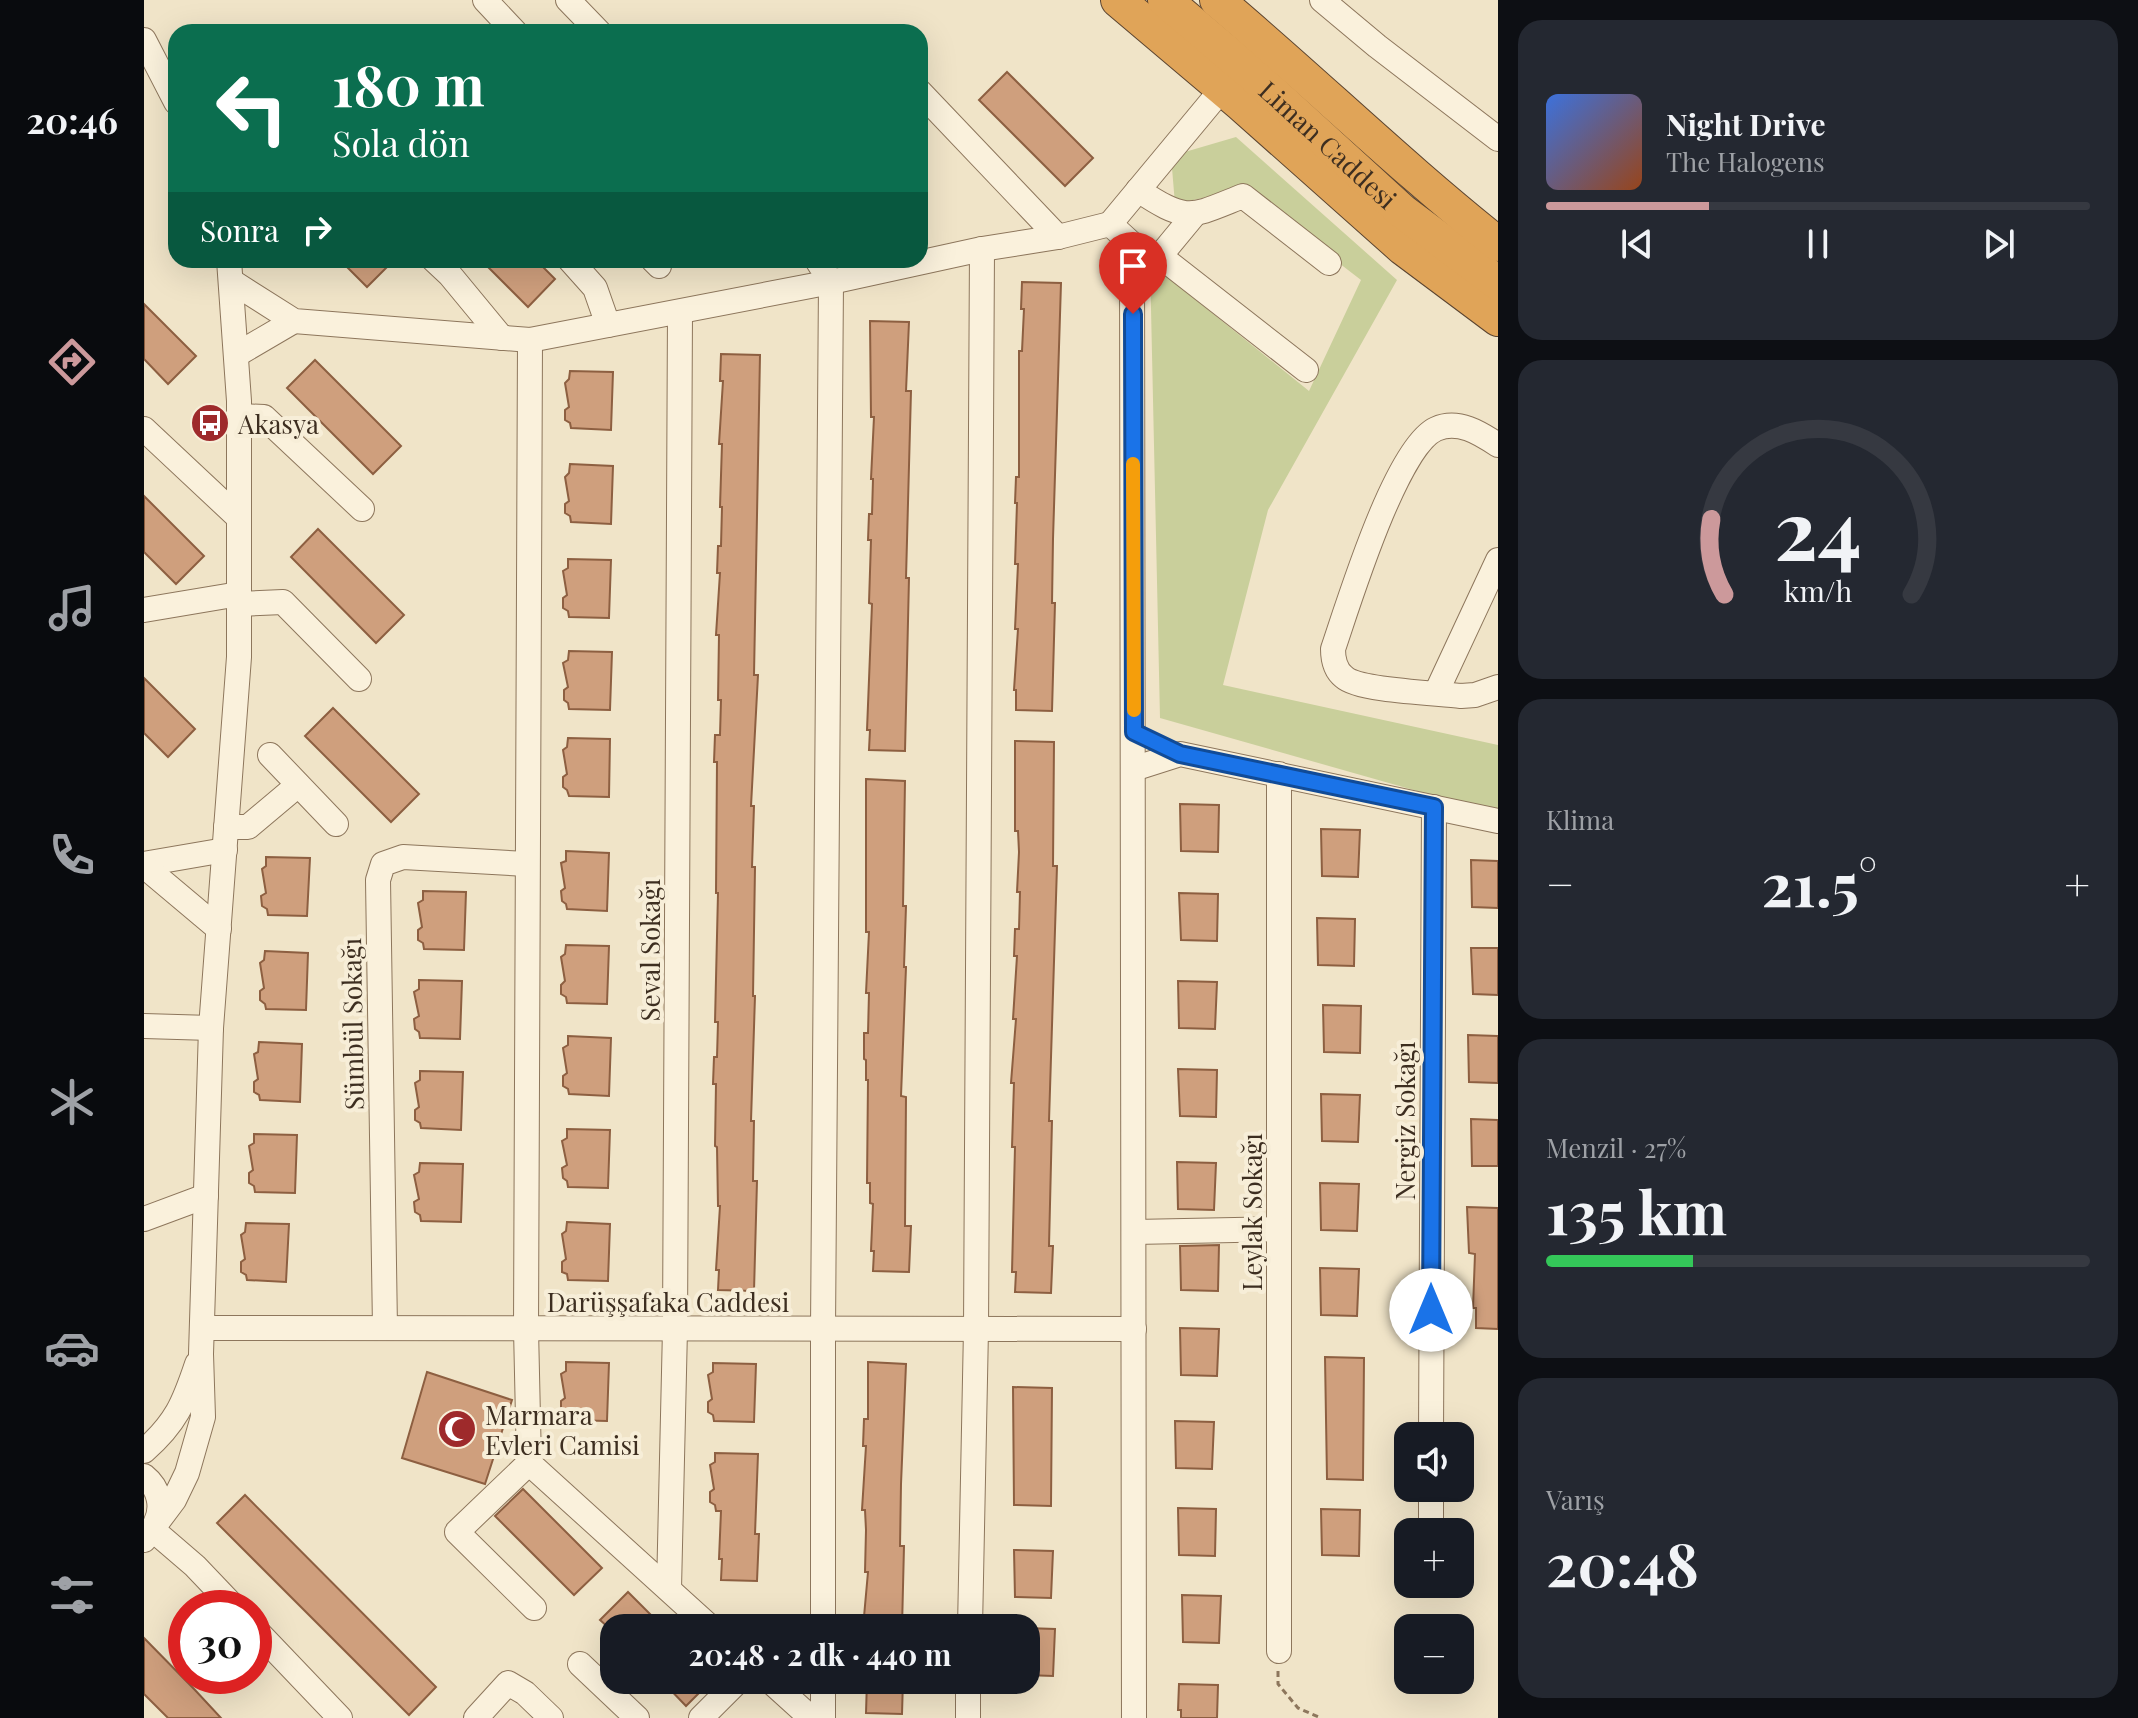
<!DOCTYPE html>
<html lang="tr">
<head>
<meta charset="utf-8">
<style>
	:root { --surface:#171b24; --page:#242831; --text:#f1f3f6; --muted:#9ea1a6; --line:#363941; --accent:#cc999b }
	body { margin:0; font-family:"Playfair Display",serif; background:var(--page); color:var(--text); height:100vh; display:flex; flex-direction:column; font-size:30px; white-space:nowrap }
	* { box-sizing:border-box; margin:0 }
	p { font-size:26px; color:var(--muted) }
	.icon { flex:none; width:44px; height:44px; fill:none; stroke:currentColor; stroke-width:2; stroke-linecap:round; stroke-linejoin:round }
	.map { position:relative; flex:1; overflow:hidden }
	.drawer { display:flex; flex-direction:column; gap:20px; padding:20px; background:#0d0f14; width:640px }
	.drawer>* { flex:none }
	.top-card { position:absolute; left:24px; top:24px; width:760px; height:244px; border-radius:24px; box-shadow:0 8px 32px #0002; background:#0b6e4f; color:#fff; overflow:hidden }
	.buttons { position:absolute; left:1250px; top:1422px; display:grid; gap:16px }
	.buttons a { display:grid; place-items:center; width:80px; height:80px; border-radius:16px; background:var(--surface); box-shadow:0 8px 32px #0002; font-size:40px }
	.speed { position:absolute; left:24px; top:1590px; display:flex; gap:16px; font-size:40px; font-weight:700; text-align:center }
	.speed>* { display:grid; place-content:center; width:104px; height:104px; border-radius:50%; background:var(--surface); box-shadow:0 8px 32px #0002; line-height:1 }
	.speed .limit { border:12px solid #d22; background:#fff; color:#111 }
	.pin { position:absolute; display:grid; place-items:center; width:68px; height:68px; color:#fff; margin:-82px -34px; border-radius:50% 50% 50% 0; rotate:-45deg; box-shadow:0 0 8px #0007 }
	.pin .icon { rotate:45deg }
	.me { position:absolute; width:88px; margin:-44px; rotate:0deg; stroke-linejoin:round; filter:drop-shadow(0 0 6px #0008) }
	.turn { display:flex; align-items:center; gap:28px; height:168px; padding:0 32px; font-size:36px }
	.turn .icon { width:104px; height:104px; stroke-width:2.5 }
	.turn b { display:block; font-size:56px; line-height:68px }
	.then { display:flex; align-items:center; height:76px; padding:0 32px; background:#0003; gap:16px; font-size:30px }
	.big { font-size:60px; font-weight:700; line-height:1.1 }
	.drawer .card { flex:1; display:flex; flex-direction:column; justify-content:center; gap:12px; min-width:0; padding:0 28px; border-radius:24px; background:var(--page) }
	.drawer .dial { align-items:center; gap:0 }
	.dial svg { height:208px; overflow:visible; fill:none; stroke:var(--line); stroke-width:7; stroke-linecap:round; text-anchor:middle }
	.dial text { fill:var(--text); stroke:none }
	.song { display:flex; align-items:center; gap:24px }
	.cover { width:96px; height:96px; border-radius:12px; background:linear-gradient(135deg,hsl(220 70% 55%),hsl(20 70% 35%)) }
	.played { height:8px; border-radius:4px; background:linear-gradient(90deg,var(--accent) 30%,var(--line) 30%) }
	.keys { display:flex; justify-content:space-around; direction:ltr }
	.heat { display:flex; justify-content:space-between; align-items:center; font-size:44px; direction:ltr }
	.charge { height:12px; border-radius:6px; background:linear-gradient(90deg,#34c759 27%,var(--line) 0) }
	.trip { position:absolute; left:456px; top:1614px; width:440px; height:80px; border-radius:24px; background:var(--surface); box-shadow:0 8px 32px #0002; font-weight:700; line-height:80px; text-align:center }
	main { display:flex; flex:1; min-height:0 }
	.dock { display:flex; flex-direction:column; width:144px; justify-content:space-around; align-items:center; background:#090b0e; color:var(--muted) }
	.dock .icon { width:56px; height:56px }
	.dock .active { color:var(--accent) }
	.dock b { font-size:36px; color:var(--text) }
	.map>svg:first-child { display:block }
	.green { fill:#c9cf9b }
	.building { fill:#cf9f7d; stroke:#8d5f41; stroke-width:2 }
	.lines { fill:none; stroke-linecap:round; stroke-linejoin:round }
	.minor-casing { stroke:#8d765c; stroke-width:26 }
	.highway-casing { stroke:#5b4430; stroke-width:36 }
	.path { stroke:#8d765c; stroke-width:3; stroke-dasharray:6 4; stroke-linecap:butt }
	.minor { stroke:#faf1dc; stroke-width:24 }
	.highway { stroke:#e0a458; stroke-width:34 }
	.route-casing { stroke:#114b97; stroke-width:20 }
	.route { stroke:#1a73e8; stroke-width:14 }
	.slow { stroke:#f59e0b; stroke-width:14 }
	.labels { text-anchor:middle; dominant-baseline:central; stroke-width:8; stroke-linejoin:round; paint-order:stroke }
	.street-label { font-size:26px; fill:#3d2e20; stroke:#f7eed8 }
	.poi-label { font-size:26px; fill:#3d2e20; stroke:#f7eed8; text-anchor:start }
</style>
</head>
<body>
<main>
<nav class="dock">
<b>20:46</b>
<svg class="icon active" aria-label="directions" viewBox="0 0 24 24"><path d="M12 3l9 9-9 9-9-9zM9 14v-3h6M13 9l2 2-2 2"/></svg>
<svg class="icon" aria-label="music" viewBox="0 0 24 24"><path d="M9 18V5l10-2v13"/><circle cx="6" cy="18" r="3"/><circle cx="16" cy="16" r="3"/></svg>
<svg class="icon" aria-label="phone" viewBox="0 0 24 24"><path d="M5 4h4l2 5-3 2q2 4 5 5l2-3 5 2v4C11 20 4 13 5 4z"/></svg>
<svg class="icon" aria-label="climate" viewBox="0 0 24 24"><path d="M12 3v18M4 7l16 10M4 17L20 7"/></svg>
<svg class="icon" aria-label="car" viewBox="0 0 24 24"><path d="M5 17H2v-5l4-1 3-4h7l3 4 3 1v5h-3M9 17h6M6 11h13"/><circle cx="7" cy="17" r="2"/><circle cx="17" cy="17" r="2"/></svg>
<svg class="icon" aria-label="filters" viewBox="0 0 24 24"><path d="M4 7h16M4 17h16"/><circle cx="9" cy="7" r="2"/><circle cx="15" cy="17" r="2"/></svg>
</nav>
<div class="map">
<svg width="1354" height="1718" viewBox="0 0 1354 1718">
	<rect width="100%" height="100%" fill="#f0e4c8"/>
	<path class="green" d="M1092 137 1253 280 1124 510 1079 685 1354 745V814L1016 718 1006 263 1165 391 1217 280 1099 189 1031 204 1028 168 1034 154Z"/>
	<g class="building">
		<path d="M863 72 949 158 921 186 835 100Z"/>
		<path d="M196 260H250L223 287Z"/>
		<path d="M337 260H392L411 279 384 307Z"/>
		<path d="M878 282 917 283 909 539 908 603H911L908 711 872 710V690H870L874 629H871L874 564H871L873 503H871L872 477H875V351H878L880 309H877Z"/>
		<path d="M0 304 52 356 24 384 0 359Z"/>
		<path d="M726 321 765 322 762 391H767L762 578H765L761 751 725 750 726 730H723L728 604 725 603 727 540H724L725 514H728L729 479H727L730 417H727Z"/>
		<path d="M577 354 616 355 610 675H614L607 806H610L608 867H611L609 996H611L607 1121H610L609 1181H613L610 1291 574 1290 575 1270H572L576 1206H574L573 1147 571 1146 572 1084H569L570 1057H573L574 1022H571L574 893H572L573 762H570L571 735H576L577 700H574L575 635H572L576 573H573L574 546H577L578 507H576L578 444H575L579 381H576Z"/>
		<path d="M171 360 257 446 229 474 143 388Z"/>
		<path d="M426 371 469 372 467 430 427 428 426 423 421 420V410L425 407 421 383 425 379Z"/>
		<path d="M426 464 469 466 467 524 427 522 426 516 421 513V504L425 501 421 477 425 473Z"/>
		<path d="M0 496 60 556 32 584 0 552Z"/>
		<path d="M174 529 260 615 232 643 147 557Z"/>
		<path d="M424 559 467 560 465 618 425 617 424 611 419 608V598L423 595 419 571 424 568Z"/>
		<path d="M425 651 468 652 466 710 425 709 424 703 420 700V690L424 687 419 663 424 660Z"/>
		<path d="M0 678 51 729 24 757 0 733Z"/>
		<path d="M189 708 275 794 247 822 161 736Z"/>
		<path d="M424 738 466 739 465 797 425 796 423 790 419 787V777L423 774 419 750 423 747Z"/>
		<path d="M871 741 910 742 909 866H913L905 1121H908L905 1246H909L907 1293 871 1292 872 1272H868L871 1147H868L870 1083H867L872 1019H869L873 956H870L871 929H875L876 892H873L875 852 874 831H871Z"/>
		<path d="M722 779 761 781 759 906H762L760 967H762L757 1096 762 1097 761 1226H767L765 1272 729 1271 730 1251H727L729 1204 726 1203V1183H723L724 1080H722V1060L720 1059V1033H724L725 993H722L725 932H722Z"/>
		<path d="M1036 804 1075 805 1074 852 1037 851Z"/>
		<path d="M1177 829 1216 830 1214 877 1178 876Z"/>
		<path d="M422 851 465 853 463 911 423 909 422 904 418 901 417 891 421 888 417 863 422 861Z"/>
		<path d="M122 857 166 858 163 916 124 915 123 909 118 906 117 896 122 893 118 869 122 866Z"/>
		<path d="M1327 860 1354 861V908L1328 907Z"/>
		<path d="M279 891 322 892 320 950 280 949 279 943 274 940V930L278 927 274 903 279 900Z"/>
		<path d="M1035 893 1074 894 1073 941 1037 940Z"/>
		<path d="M1173 918 1211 919 1210 966 1174 965Z"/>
		<path d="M422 945 465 946 463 1004 423 1003 422 997 417 994V985L421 981 417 957 421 954Z"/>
		<path d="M1327 948H1354V995L1329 994Z"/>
		<path d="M121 951 164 953 162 1010 122 1009 121 1004 116 1000V991L120 988 116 963 120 960Z"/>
		<path d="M275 980 318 981 316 1039 276 1038 275 1032 271 1029 270 1019 275 1016 270 992 275 989Z"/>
		<path d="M1034 981 1073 982 1071 1029 1035 1028Z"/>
		<path d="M1179 1005 1217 1006 1216 1053 1180 1052Z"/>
		<path d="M1324 1035 1354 1036V1083L1325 1082Z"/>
		<path d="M424 1036 467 1038 465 1096 425 1094 424 1089 419 1086V1076L423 1073 419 1048 424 1045Z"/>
		<path d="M115 1042 158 1044 156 1102 116 1100 115 1095 110 1092V1082L114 1079 110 1054 114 1052Z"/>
		<path d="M1034 1069 1073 1070 1072 1117 1036 1116Z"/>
		<path d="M276 1071 319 1072 317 1130 277 1128 276 1123 271 1120V1110L275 1107 271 1083 276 1080Z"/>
		<path d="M1177 1094 1216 1095 1214 1142 1178 1141Z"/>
		<path d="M1327 1119 1354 1120V1166H1328Z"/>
		<path d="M423 1129 466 1130 464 1188 424 1187 423 1181 419 1178 418 1168 423 1165 418 1141 423 1138Z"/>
		<path d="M110 1134 153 1135 151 1193 111 1192 110 1186 105 1183V1173L109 1170 105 1146 110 1143Z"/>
		<path d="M1033 1162 1072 1163 1070 1210 1034 1209Z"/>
		<path d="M276 1163 319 1164 317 1222 277 1221 276 1215 271 1212 270 1202 275 1199 270 1175 275 1172Z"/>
		<path d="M1176 1183 1215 1184 1213 1231 1177 1230Z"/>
		<path d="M1323 1207 1354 1208V1329L1332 1328V1308H1329L1331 1254 1325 1253Z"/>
		<path d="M423 1222 466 1224 464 1281 424 1280 423 1274 418 1272V1262L422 1259 418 1234 422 1231Z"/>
		<path d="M102 1223 145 1224 142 1282 103 1280 102 1275 97 1272V1262L101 1259 97 1235 101 1232Z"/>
		<path d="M1075 1245 1074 1291 1037 1290 1036 1246Z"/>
		<path d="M1176 1268 1215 1269 1213 1316 1177 1315Z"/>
		<path d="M1036 1328 1075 1329 1073 1376 1037 1375Z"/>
		<path d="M1181 1357 1220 1358 1219 1480 1183 1479Z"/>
		<path d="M422 1362 465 1363 463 1421 423 1420 422 1414 417 1411V1401L421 1398 417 1374 422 1371Z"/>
		<path d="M724 1362 762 1364 757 1484 756 1546H760L758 1628H719L724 1572H721L722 1530 721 1510H718L722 1446H719L720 1419H724Z"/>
		<path d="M569 1363 612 1364 610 1422 570 1421 569 1415 564 1412V1402L568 1399 564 1375 569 1372Z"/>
		<path d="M283 1372 368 1400 341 1484 258 1458Z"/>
		<path d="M869 1387 908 1388 907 1506 870 1505Z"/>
		<path d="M1031 1421 1070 1422 1068 1469 1032 1468Z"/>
		<path d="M571 1453 614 1454 611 1534H615L613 1581 577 1580 578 1559H575L577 1511H572L571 1505 566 1502V1492L570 1489 566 1465 571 1462Z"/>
		<path d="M379 1489 458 1568 430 1595 351 1516Z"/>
		<path d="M101 1495 292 1687 265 1715 73 1523Z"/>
		<path d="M1034 1508 1072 1509 1071 1556 1035 1555Z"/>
		<path d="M1177 1509 1216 1510 1215 1556 1178 1555Z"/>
		<path d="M870 1550 909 1551 907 1598 871 1597Z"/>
		<path d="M484 1592 520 1628H465L456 1620Z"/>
		<path d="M1038 1595 1077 1596 1075 1643 1039 1642Z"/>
		<path d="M882 1628 911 1629 909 1676 882 1675Z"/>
		<path d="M0 1638 51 1690 77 1718H24L0 1694Z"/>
		<path d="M517 1680H568L542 1706Z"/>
		<path d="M723 1680H759L758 1714 722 1713Z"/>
		<path d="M1035 1684 1074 1685 1073 1718H1037V1710H1034Z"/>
	</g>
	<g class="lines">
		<defs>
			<g id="minor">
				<path d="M341 0 371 32"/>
				<path d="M424 0 455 32"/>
				<path d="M1178 0 1233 46 1354 139"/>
				<path d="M0 40 32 102"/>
				<path d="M776 92 914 237"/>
				<path d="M994 190C1044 223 1046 217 1099 196L1185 263"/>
				<path d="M966 224 1078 89"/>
				<path d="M988 254 1016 256 1162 370"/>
				<path d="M1016 256 1049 216"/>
				<path d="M290 260 306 275 358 338"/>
				<path d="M426 260 451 288 464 325"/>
				<path d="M509 260 515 266"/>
				<path d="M673 260 687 282 679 1329V1628"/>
				<path d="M87 281 150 321 386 340 687 282 838 249 914 237 966 224 988 244 990 1718"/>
				<path d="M386 340 382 1329 385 1463 313 1532 390 1608"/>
				<path d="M92 355 150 321"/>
				<path d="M95 416 120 417 218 509"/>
				<path d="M0 429 95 518"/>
				<path d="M1354 445C1336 433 1314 419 1292 429 1252 447 1204 605 1189 649 1189 660 1191 670 1200 677 1215 691 1294 693 1317 696L1331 695 1354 687"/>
				<path d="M95 604 139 602 215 679"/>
				<path d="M0 610 95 594"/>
				<path d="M1292 693 1354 560"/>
				<path d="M126 755 192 824"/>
				<path d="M989 769 1036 754 1354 821"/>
				<path d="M1135 774V1651"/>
				<path d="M82 827H104L154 785"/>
				<path d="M0 864 81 850"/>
				<path d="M0 866 75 929"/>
				<path d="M0 1026 67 1028"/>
				<path d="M0 1219 62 1196"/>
				<path d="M990 1232 1135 1229"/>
				<path d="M58 1328 990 1329"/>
				<path d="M241 1328 234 880 239 864 259 857 383 864"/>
				<path d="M1287 1436 1290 807"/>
				<path d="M0 1451C32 1423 40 1403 53 1364"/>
				<path d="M385 1463 567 1628"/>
				<path d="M0 1476C15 1488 20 1507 11 1524"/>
				<path d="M1287 1523V1488"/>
				<path d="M9 1530 51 1566 91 1608"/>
				<path d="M0 1540 30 1500 43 1473 59 1417 57 1354 67 1028 95 657V401L85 260"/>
				<path d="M525 1589 531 1329 536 312"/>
				<path d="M110 1628 196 1718"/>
				<path d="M826 1628 832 1329 838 249"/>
				<path d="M436 1664 493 1718"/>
				<path d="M625 1680 667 1718"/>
				<path d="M679 1680V1718"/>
				<path d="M332 1718 364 1683 381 1693 407 1718"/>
				<path d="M557 1718 595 1680"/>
				<path d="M824 1718V1680"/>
			</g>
			<g id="highway">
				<path d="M974 0 1097 104 1259 248 1354 319"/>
				<path id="s1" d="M1021 0 1106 72 1258 211 1354 283"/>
				<path d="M1073 0C1168 80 1257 167 1354 244"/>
			</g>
		</defs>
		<use href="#minor" class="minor-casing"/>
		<use href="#highway" class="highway-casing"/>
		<path class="path" d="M1134 1671V1684L1154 1708 1177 1718"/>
		<use href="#minor" class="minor"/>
		<use href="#highway" class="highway"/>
	</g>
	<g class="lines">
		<defs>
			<path id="route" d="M989 314 990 732 1036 754 1290 807 1287 1310"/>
		</defs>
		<use href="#route" class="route-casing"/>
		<use href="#route" class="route"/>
		<path class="slow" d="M989 464 990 710"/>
	</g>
	<defs>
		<symbol id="bus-disc" viewBox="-11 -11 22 22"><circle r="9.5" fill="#9e2a2b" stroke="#f7eed8"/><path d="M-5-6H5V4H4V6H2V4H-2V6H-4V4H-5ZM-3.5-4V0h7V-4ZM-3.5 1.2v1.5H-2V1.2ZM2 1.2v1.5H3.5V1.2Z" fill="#fff"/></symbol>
		<symbol id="mosque-disc" viewBox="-11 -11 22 22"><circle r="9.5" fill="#9e2a2b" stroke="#f7eed8"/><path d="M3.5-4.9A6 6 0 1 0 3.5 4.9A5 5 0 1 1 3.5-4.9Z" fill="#fff"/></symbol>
	</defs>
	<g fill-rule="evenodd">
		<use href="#bus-disc" x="44" y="401" width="44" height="44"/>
		<use href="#mosque-disc" x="291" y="1407" width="44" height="44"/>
	</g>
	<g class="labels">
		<g class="street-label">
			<text stroke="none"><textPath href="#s1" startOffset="218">Liman Caddesi</textPath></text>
			<text transform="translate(505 950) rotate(-90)">Seval Sokağı</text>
			<text transform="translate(208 1024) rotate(-91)">Sümbül Sokağı</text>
			<text transform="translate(1260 1121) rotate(-90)">Nergiz Sokağı</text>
			<text transform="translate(1107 1212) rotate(-90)">Leylak Sokağı</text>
			<text x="524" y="1301">Darüşşafaka Caddesi</text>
		</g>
		<g class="poi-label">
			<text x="94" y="423">Akasya</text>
			<text x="341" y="1414">Marmara<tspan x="341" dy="30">Evleri Camisi</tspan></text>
		</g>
	</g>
</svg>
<div class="buttons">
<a><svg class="icon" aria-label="sound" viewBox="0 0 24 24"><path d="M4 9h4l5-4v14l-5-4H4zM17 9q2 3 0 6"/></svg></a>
<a>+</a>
<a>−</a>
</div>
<div class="speed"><div class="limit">30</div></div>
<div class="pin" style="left:989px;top:314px;background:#d93025"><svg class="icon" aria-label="arrive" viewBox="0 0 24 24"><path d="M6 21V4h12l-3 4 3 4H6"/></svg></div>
<svg class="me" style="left:1287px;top:1310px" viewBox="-20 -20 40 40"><circle r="19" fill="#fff"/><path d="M0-13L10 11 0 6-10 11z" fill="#1a73e8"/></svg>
<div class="trip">20:48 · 2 dk · 440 m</div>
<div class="top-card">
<div class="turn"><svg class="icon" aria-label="left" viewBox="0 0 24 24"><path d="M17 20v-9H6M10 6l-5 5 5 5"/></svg><div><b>180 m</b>Sola dön</div></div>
<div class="then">Sonra<svg class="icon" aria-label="right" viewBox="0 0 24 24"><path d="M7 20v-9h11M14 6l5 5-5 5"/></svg></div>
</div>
</div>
<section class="drawer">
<div class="card">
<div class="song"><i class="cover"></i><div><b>Night Drive</b><p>The Halogens</p></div></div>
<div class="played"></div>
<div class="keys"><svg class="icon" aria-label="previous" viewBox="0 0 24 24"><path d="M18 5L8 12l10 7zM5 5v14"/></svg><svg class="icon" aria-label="pause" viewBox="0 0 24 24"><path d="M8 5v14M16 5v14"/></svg><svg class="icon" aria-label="next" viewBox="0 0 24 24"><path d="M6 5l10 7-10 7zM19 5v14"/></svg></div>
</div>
<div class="card dial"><svg viewBox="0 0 100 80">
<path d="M14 69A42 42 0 1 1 86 69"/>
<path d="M14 69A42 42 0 0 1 9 40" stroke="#cc999b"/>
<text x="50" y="56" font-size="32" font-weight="700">24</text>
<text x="50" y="72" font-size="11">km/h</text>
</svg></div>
<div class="card"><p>Klima</p>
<div class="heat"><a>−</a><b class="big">21.5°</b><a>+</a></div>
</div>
<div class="card"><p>Menzil · 27%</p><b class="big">135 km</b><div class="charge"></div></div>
<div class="card"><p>Varış</p><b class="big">20:48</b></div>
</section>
</main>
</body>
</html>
